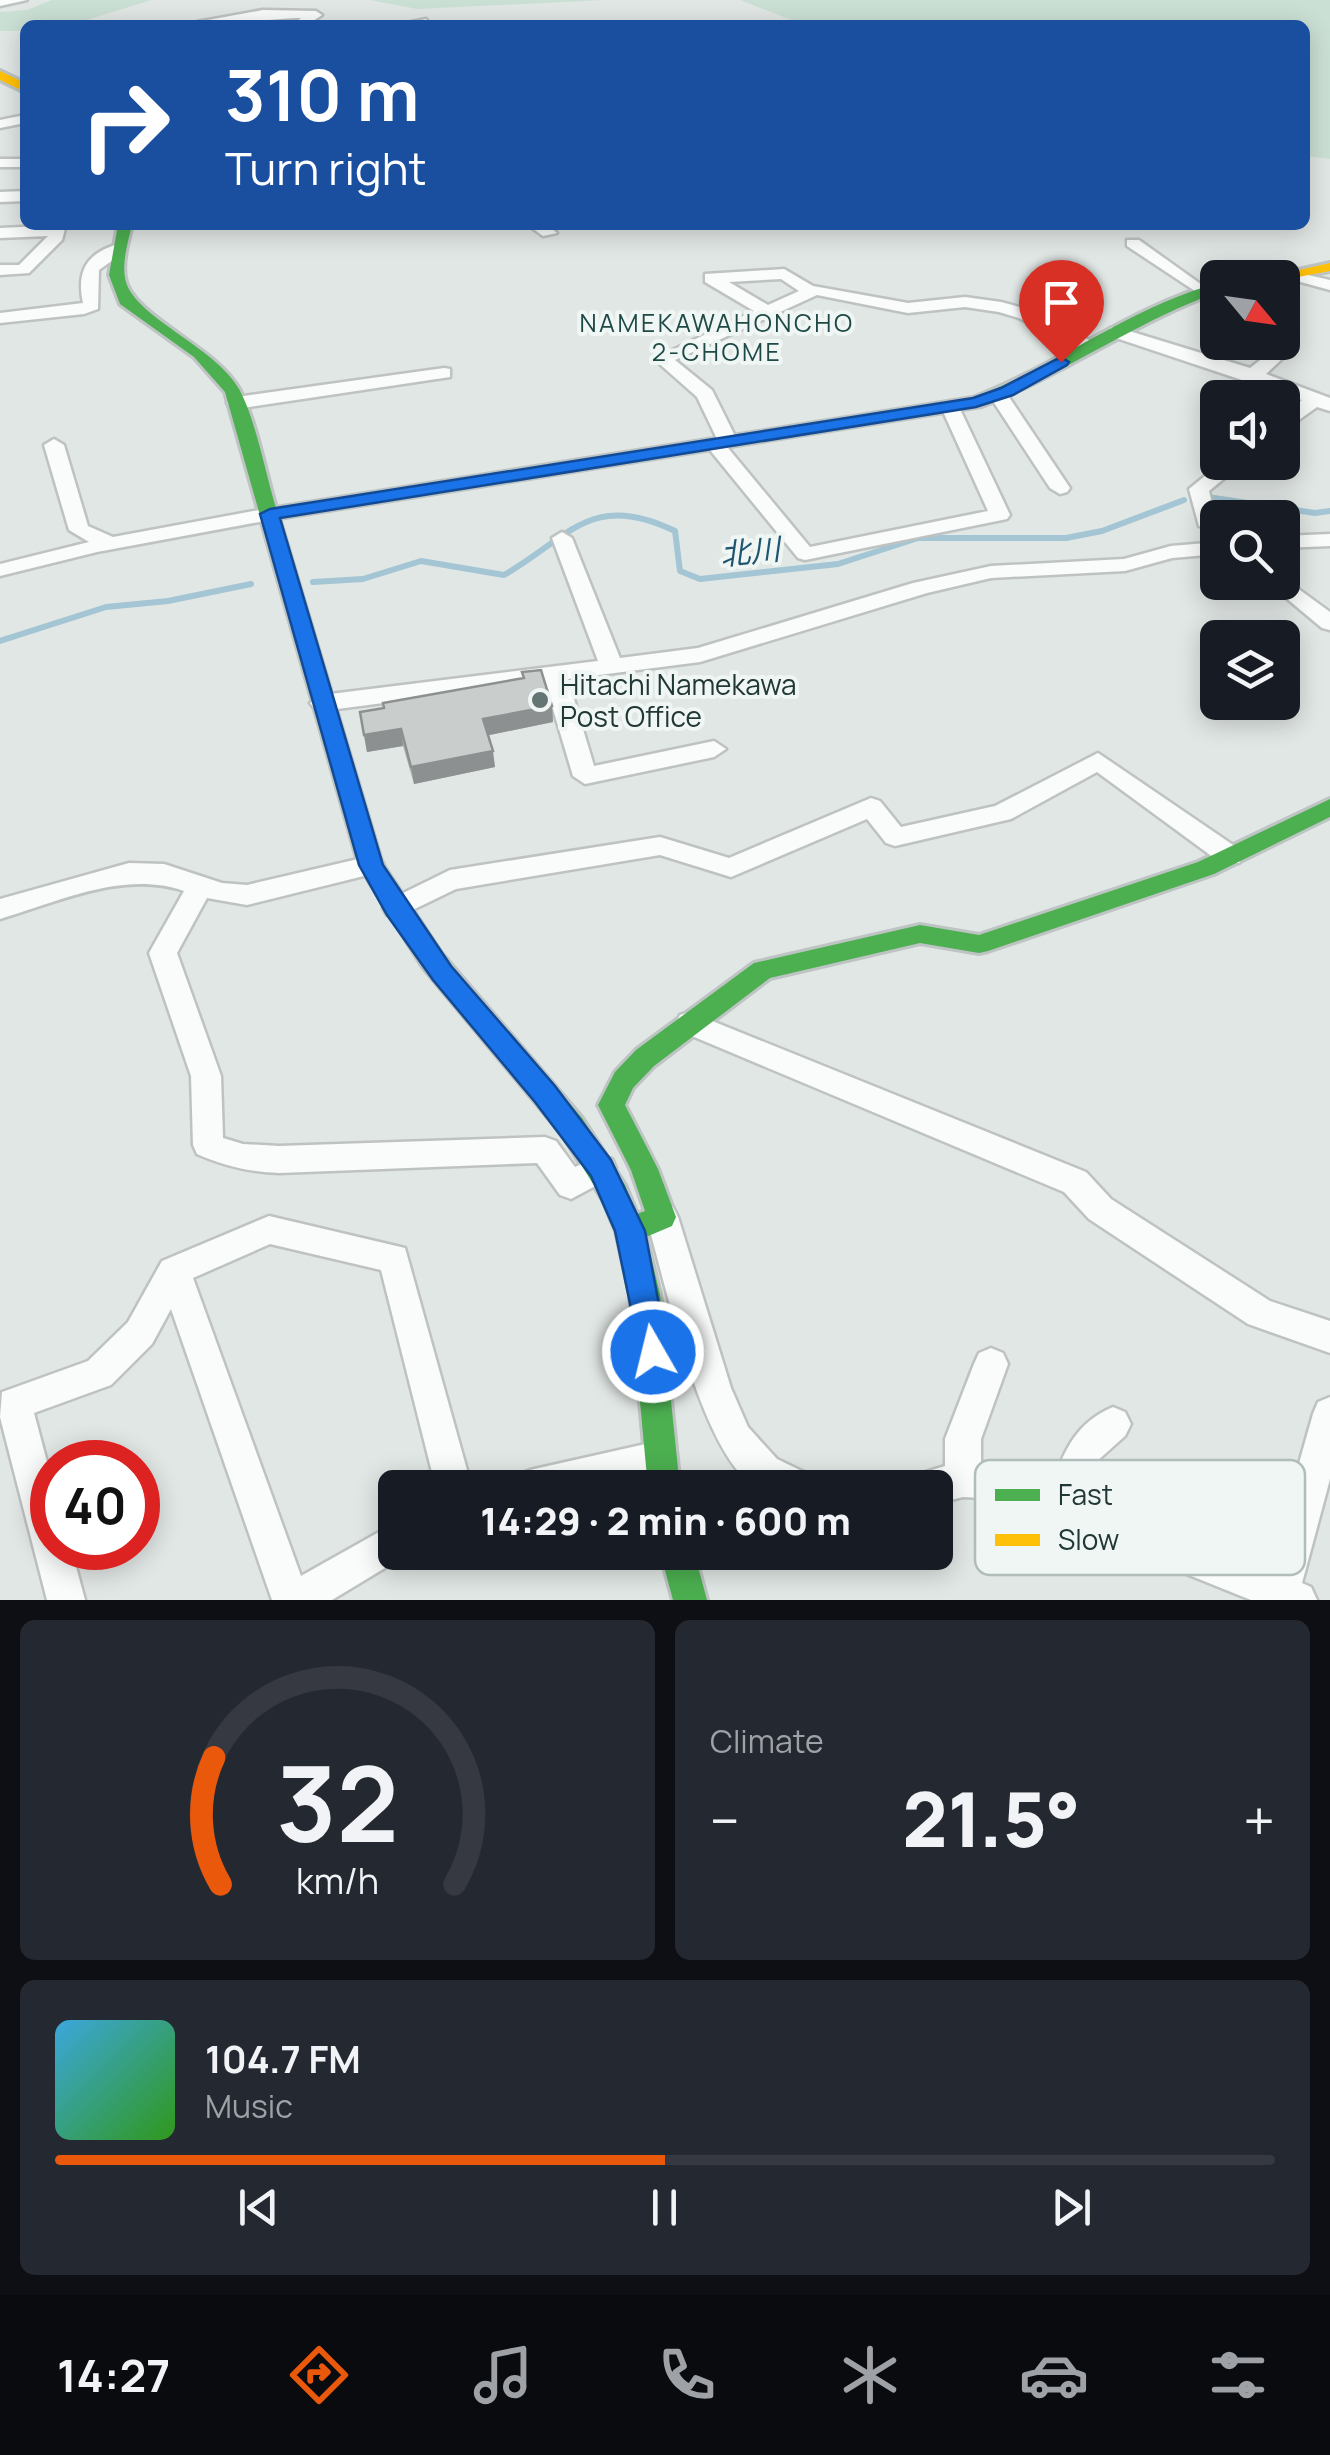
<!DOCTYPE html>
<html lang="en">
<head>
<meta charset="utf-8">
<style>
	:root { --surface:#171b24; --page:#242831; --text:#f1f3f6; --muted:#9ea1a6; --line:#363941; --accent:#ea580c }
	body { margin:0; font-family:Manrope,"Noto Sans JP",sans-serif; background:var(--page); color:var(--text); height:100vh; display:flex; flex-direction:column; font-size:38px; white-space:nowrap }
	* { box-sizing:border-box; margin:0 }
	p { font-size:32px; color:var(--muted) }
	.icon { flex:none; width:55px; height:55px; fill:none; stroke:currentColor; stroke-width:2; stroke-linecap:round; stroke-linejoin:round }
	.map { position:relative; height:1600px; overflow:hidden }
	.details { display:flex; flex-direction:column; gap:20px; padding:20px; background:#0d0f14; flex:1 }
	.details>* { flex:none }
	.top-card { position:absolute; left:20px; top:20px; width:1290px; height:210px; border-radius:15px; box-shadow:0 5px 25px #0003; background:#1a4fa0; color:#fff; overflow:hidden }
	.needle { width:65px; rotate:119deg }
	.fabs { position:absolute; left:1200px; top:260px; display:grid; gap:20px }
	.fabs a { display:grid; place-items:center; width:100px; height:100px; border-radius:15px; background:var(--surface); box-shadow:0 5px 25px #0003; font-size:50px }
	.speed { position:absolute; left:30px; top:1440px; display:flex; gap:20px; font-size:50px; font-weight:700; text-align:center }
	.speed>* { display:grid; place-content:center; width:130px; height:130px; border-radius:50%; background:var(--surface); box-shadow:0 5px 25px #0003; line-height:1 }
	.speed .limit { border:15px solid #d22; background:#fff; color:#111 }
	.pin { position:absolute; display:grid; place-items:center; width:85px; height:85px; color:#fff; margin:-102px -42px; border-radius:50% 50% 50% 0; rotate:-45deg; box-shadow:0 0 10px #0007 }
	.pin .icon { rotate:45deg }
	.me { position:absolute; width:110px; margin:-55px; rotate:352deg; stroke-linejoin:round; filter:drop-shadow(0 0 8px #0008) }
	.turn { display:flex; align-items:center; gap:35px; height:210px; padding:0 40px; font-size:45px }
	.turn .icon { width:130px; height:130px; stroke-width:2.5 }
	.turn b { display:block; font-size:70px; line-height:85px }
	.big { font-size:75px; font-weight:800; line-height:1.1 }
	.details .card { flex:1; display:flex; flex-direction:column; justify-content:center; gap:15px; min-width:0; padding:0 35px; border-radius:15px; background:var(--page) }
	.details .dial { align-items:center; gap:0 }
	.dial svg { height:260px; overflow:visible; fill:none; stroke:var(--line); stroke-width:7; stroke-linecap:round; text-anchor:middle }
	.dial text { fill:var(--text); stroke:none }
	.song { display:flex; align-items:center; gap:30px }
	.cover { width:120px; height:120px; border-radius:15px; background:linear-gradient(135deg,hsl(200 70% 55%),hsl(110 70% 35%)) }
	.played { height:10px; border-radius:5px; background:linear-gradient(90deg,var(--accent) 50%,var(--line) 50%) }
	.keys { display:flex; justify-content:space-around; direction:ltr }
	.heat { display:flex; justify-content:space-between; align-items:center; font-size:55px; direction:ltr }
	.details .tiles { flex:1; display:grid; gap:20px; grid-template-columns:1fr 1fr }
	.card:last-child { grid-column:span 2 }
	.trip { position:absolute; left:378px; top:1470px; width:575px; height:100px; border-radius:15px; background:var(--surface); box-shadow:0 5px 25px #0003; font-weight:800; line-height:100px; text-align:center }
	.dock { display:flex; height:160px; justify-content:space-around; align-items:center; background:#090b0e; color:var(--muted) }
	.dock .icon { width:70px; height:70px }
	.dock .selected { color:var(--accent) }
	.dock b { font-size:45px; color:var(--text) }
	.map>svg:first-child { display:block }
	.green { fill:#cbe0d4 }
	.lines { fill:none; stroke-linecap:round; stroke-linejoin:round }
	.stream { stroke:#a3c5d4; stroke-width:6 }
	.street-casing { stroke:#bec3c2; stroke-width:5 }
	.fast-casing { stroke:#bec4c3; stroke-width:6 }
	.slow-casing { stroke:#bec4c3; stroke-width:6 }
	.street { fill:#fafbfb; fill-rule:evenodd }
	.fast { fill:#4caf50; fill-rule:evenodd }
	.slow { fill:#ffc107; fill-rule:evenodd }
	.wall { fill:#adb1b0 }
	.shaded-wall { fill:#8d9090 }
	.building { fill:#c9cecd; stroke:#8d9090; stroke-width:2.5 }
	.route { fill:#1a73e8; stroke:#114b97; stroke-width:2.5 }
	.poi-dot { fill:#647573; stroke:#eff6f4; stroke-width:4 }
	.labels { text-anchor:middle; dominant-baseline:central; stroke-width:8; stroke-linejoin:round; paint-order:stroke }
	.far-neighbourhood-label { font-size:25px; letter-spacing:2.5px; fill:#1e4946; stroke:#eff6f4 }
	.poi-label { font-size:28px; fill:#213836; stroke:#eff6f4; text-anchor:start }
	.water-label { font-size:30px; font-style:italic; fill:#1f5570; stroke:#eff6f4 }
	.key { fill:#eff6f4; stroke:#b1bdbb; stroke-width:2.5 }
	.key-label { font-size:28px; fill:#213836 }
</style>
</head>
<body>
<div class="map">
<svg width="1330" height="1600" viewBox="0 0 1330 1600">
	<rect width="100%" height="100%" fill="#e1e7e5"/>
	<g class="green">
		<path d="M52 0H151L71 25H25V31H0V12L27 10Z"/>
		<path d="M370 0H605L417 9Z"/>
		<path d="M740 0H1330V159L1305 156V25H804Z"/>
	</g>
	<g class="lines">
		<g class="stream">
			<path d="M1207 497 1315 513 1330 511"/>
			<path d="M313 582 363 579 421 561 504 575C569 538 591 490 675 531L680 571 700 579 838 564 918 538H1066L1102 531 1184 500"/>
			<path d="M0 641 106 607 168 601 251 584"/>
		</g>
		<defs>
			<g id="street">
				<path d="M0 0H27L0 6Z"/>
				<path d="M263 10 316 11 322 15 307 25H292L301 18C279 18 208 27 197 22Z"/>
				<path d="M426 19 431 25H397Z"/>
				<path d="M25 115V123L0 128V120Z"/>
				<rect x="0" y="159" width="25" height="8"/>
				<path d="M25 191V201L0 202V192Z"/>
				<path d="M66 225 62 240 29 273 0 275V265H19L48 236 0 238V228Z"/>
				<path d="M528 225H547L557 233 543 236Z"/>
				<path d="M1127 240H1139L1209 290 1201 295 1127 246Z"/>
				<path d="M118 244 124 246V252L99 270 98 309 84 314 0 323V313L83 303C76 271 87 253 118 244Z"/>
				<path d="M784 269 813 286 908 303 965 297 1001 302 1031 310 1095 343V351H1083L1019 318 999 312 965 307 908 313 817 295 675 360 712 390 738 442 728 448 810 547 988 511 941 407 950 401 959 407 1010 515 1007 519 805 560 798 558 705 444 717 439 697 397 654 359 754 311 705 282V274ZM781 279 799 291 768 305 729 282Z"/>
				<path d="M1286 270 1330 280V290L1286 278Z"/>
				<path d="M1116 327 1250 368 1268 354 1263 342H1281L1286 355 1266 374 1330 398V411L1317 407 1282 432V416L1302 400 1110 336V328Z"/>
				<path d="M444 368 450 369V377L236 409 227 403 236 397Z"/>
				<path d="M998 389 1005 391 1070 488 1067 492 1060 494 1050 488 989 395Z"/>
				<path d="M54 439 64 445 88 526 113 537 270 508 280 514 270 520 97 552 0 576V564L89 542 69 530 44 445Z"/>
				<path d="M1222 462H1244L1209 491 1215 515 1226 518H1218V527L1199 526 1189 489Z"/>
				<path d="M562 532 572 538 620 658 698 648 913 583 991 566 1124 559 1171 546 1218 542V554L1172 558 1125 571 991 578 927 593 700 662 568 679 594 766 714 741 726 749 714 757 585 784 573 776 545 682 322 711 314 708 310 703 322 695 598 661 552 538Z"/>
				<path d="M1330 534V546L1282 548V536Z"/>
				<path d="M1282 577 1330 612V630L1322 628 1267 582H1282Z"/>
				<path d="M1098 753 1239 849 1243 856 1239 863H1221L1097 772 1011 819 895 846 886 843 867 819 731 877 660 855 456 889 396 918 387 915 383 908 387 901 450 870 660 837 729 858 871 798 880 801 901 827 995 806Z"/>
				<path d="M371 856 380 858 384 865 380 872 247 905 207 898 177 953 221 1076 223 1138 243 1144 279 1146 545 1137 556 1141 575 1167 601 1155 612 1159 616 1168 612 1177 571 1199 560 1195 537 1163 279 1173C249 1172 224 1166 197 1154L193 1145 191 1076 149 953 184 891C124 870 58 902 0 919V899L129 863 164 864 222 883 247 885Z"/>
				<path d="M690 1012 1086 1172 1111 1199 1270 1301 1330 1321V1353L1248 1324 1089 1219 1064 1192 680 1031 676 1023 680 1015Z"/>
				<path d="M662 1203 673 1207 678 1217 731 1388 748 1427 777 1459 810 1475 815 1488H757C701 1456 665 1280 646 1217L651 1207Z"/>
				<path d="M269 1216 405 1248 472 1488H436L381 1270 270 1244 193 1278 301 1576 395 1523V1552L408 1554 332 1600H272L171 1309 152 1344 111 1385 34 1413 52 1481V1548H71L85 1600H47L0 1417 2 1392 88 1361 128 1322 162 1261Z"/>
				<path d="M991 1348 1003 1353 1008 1364 981 1439V1462L1000 1463 1052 1484C1065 1449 1077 1422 1113 1407L1125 1412 1131 1424 1125 1436 1096 1462 1084 1496 1269 1569 1313 1414 1318 1402 1330 1397V1479L1302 1583 1311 1587 1317 1600H1251L1000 1499 963 1497 935 1504V1488H911L916 1475 945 1466V1439L974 1364 979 1353Z"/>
				<path d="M659 1441 672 1447 677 1459 672 1471C621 1492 566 1488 512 1488L517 1475 530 1470Z"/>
			</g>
			<g id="fast">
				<path d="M118 225H132C128 242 122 261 125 278 131 316 215 346 239 389 255 417 266 475 276 508L973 398C1057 366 1130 307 1218 283V292C1135 322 1064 374 982 406L279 518 382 864 441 953 582 1118 625 1185 637 1214 645 1211 631 1170 598 1105 615 1072 636 1050 754 963 920 925 979 935 1198 862 1330 799V817L1214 874 988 951 979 953 920 943 770 978 654 1066 633 1088 625 1105 658 1169 676 1217 672 1226 646 1237 660 1294 680 1488H648L630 1294 616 1231 603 1200 562 1134 423 967 359 865 225 392 194 357 120 304 109 275Z"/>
				<path d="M660 1552H694L707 1600H673Z"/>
			</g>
			<g id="slow">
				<path d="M0 71 25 83V92L0 80Z"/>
				<path d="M1330 263V271L1282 280 1263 278Z"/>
			</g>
		</defs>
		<use href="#street" class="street-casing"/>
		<use href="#fast" class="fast-casing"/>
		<use href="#slow" class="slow-casing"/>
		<use href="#street" class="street"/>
		<use href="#fast" class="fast"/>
		<use href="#slow" class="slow"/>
	</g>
	<path class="wall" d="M552 706 553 722 489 735 495 767 414 784 403 746 367 752 360 712 384 708Z"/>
	<g class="shaded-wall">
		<path d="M552 706 553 722 485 736 483 719Z"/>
		<path d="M401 729 403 746 367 752 364 735Z"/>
		<path d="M493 751 495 767 414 784 411 767Z"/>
	</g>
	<path class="building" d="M541 670 552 706 483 719 493 751 411 767 401 729 364 735 360 712 384 708 383 703 524 678 522 672Z"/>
	<path class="route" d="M1061 357 1069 362 1067 365 1013 395 976 407 280 518 383 865 451 966 555 1086 611 1160 645 1231 668 1352 664 1362 653 1366 642 1362 615 1231 591 1176 535 1102 433 980 387 915 359 865 260 514 270 509 973 398 1001 388Z"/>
	<circle class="poi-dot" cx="540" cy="700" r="10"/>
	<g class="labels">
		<g class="far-neighbourhood-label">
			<text x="717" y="322">NAMEKAWAHONCHO<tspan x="717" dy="29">2-CHOME</tspan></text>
		</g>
		<g class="poi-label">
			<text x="560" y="684">Hitachi Namekawa<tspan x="560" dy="32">Post Office</tspan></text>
		</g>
		<g class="water-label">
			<text transform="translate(750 551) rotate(-6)">北川</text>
		</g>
	</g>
	<rect x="975" y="1460" width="330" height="115" rx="15" class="key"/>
	<rect x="995" y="1489" width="45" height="12" fill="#4caf50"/>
	<rect x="995" y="1534" width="45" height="12" fill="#ffc107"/>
	<g class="key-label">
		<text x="1058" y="1505">Fast</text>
		<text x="1058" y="1550">Slow</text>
	</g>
</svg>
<div class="fabs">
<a><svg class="needle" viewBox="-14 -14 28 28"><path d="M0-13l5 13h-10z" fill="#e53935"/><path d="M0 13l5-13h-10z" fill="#9ea1a6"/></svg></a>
<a><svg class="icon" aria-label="sound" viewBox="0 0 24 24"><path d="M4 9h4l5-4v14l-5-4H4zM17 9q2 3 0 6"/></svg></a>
<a><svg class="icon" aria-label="search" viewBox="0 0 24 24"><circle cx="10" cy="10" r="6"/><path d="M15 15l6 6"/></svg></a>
<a><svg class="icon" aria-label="layers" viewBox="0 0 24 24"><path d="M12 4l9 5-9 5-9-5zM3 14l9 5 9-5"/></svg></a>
</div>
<div class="speed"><div class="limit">40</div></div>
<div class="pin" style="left:1061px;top:362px;background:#d93025"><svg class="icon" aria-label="arrive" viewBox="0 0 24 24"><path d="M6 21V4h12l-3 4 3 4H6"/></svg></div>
<svg class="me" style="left:653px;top:1352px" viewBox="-20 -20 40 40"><circle r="17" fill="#1a73e8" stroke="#fff" stroke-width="3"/><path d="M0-11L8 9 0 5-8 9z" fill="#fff"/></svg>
<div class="trip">14:29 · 2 min · 600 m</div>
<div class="top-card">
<div class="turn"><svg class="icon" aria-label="right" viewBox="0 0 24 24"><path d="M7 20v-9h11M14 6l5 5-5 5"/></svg><div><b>310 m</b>Turn right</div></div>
</div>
</div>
<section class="details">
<div class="tiles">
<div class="card dial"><svg viewBox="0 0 100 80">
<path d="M14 69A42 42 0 1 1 86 69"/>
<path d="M14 69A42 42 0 0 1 12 30" stroke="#ea580c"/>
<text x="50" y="56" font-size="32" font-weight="700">32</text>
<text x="50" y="72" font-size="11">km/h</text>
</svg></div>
<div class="card"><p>Climate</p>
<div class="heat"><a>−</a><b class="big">21.5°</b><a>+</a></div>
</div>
<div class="card">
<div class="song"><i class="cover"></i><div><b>104.7 FM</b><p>Music</p></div></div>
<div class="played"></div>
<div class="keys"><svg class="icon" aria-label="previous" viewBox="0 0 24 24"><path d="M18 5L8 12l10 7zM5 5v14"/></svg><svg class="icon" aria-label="pause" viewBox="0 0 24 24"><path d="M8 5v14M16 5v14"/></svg><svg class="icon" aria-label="next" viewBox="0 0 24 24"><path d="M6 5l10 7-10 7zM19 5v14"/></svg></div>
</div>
</div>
</section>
<nav class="dock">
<b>14:27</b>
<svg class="icon selected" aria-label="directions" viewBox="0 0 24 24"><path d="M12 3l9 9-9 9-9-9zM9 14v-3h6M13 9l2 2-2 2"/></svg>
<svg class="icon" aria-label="music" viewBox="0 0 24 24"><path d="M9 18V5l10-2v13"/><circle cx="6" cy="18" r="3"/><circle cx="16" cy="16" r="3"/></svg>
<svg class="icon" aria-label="phone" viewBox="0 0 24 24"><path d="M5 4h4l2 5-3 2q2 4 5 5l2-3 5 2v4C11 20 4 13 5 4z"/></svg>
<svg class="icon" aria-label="climate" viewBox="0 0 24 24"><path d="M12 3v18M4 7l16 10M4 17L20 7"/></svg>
<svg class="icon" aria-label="car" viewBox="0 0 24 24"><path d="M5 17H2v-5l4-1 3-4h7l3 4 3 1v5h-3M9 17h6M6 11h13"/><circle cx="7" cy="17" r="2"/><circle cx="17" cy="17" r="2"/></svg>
<svg class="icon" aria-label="filters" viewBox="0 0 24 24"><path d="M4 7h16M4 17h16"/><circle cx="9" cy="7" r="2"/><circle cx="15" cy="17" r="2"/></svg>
</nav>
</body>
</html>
